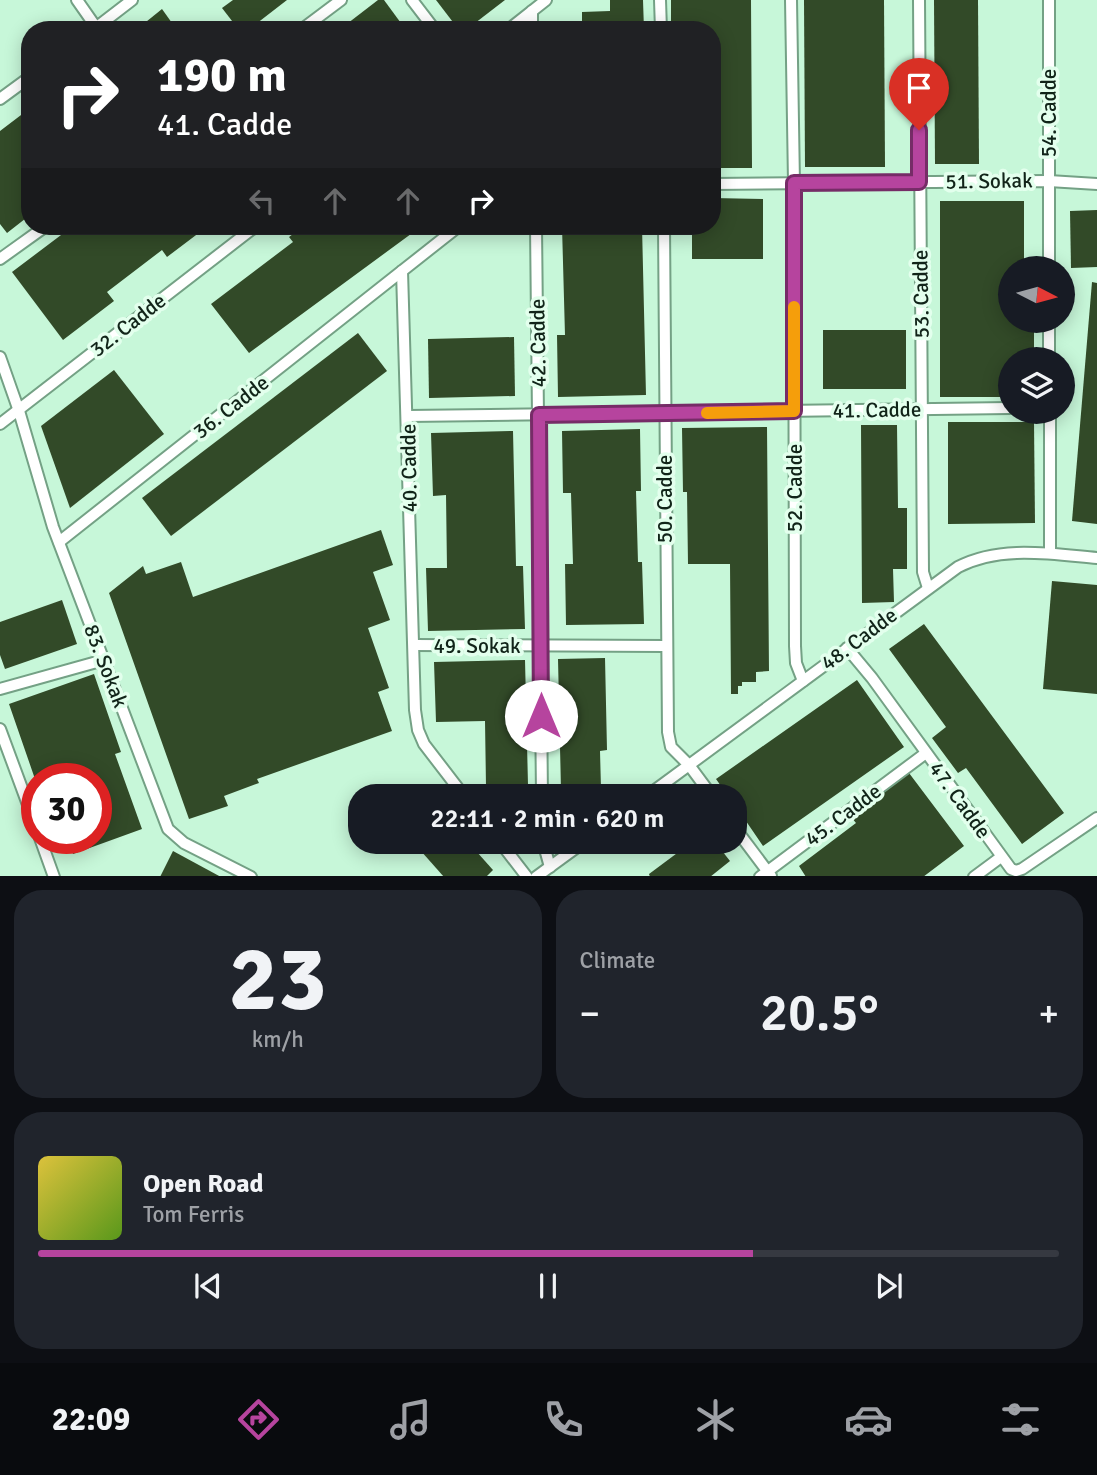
<!DOCTYPE html>
<html lang="en">
<head>
<meta charset="utf-8">
<style>
	:root { --surface:#171b24; --page:#20242c; --text:#f1f3f6; --muted:#9ea1a6; --line:#363941; --accent:#b6449e }
	body { margin:0; font-family:Signika,sans-serif; background:var(--page); color:var(--text); height:100vh; display:flex; flex-direction:column; font-size:26px; white-space:nowrap }
	* { box-sizing:border-box; margin:0 }
	p { font-size:23px; color:var(--muted) }
	.icon { flex:none; width:38px; height:38px; fill:none; stroke:currentColor; stroke-width:2; stroke-linecap:round; stroke-linejoin:round }
	.map { position:relative; height:876px; overflow:hidden }
	.side { display:flex; flex-direction:column; gap:14px; padding:14px; background:#0d0f14; flex:1 }
	.side>* { flex:none }
	.banner { position:absolute; left:21px; top:21px; width:700px; height:214px; border-radius:28px; box-shadow:0 4px 18px #0003; background:#202124; color:#fff; overflow:hidden }
	.needle { width:46px; rotate:96deg }
	.buttons { position:absolute; left:998px; top:256px; display:grid; gap:14px }
	.buttons a { display:grid; place-items:center; width:77px; height:77px; border-radius:50%; background:var(--surface); box-shadow:0 4px 18px #0003; font-size:35px }
	.speed { position:absolute; left:21px; top:763px; display:flex; gap:14px; font-size:35px; font-weight:700; text-align:center }
	.speed>* { display:grid; place-content:center; width:91px; height:91px; border-radius:50%; background:var(--surface); box-shadow:0 4px 18px #0003; line-height:1 }
	.speed .limit { border:10px solid #d22; background:#fff; color:#111 }
	.pin { position:absolute; display:grid; place-items:center; width:60px; height:60px; color:#fff; margin:-72px -30px; border-radius:50% 50% 50% 0; rotate:-45deg; box-shadow:0 0 7px #0007 }
	.pin .icon { rotate:45deg }
	.me { position:absolute; width:77px; margin:-38px; rotate:0deg; stroke-linejoin:round; filter:drop-shadow(0 0 5px #0008) }
	.turn { display:flex; align-items:center; gap:24px; height:147px; padding:0 21px; font-size:32px }
	.turn .icon { width:91px; height:91px; stroke-width:2.5 }
	.turn b { display:block; font-size:49px; line-height:60px }
	.lanes { display:flex; align-items:center; height:66px; padding:0 21px; background:#0003; justify-content:center; gap:35px; direction:ltr }
	.lanes .off { opacity:.35 }
	.big { font-size:52px; font-weight:600; line-height:1.1 }
	.side .tile { flex:1; display:flex; flex-direction:column; justify-content:center; gap:10px; min-width:0; padding:0 24px; border-radius:28px; background:var(--page) }
	.side .dial { align-items:center; gap:0 }
	.dial b { font-size:91px; line-height:1 }
	.song { display:flex; align-items:center; gap:21px }
	.cover { width:84px; height:84px; border-radius:10px; background:linear-gradient(135deg,hsl(50 70% 55%),hsl(90 70% 35%)) }
	.played { height:7px; border-radius:4px; background:linear-gradient(90deg,var(--accent) 70%,var(--line) 70%) }
	.keys { display:flex; justify-content:space-around; direction:ltr }
	.heat { display:flex; justify-content:space-between; align-items:center; font-size:38px; direction:ltr }
	.side .tiles { flex:1; display:grid; gap:14px; grid-template-columns:1fr 1fr }
	.tile:last-child { grid-column:span 2 }
	.trip { position:absolute; left:348px; top:784px; width:399px; height:70px; border-radius:28px; background:var(--surface); box-shadow:0 4px 18px #0003; font-weight:600; line-height:70px; text-align:center }
	.dock { display:flex; height:112px; justify-content:space-around; align-items:center; background:#090b0e; color:var(--muted) }
	.dock .icon { width:49px; height:49px }
	.dock .selected { color:var(--accent) }
	.dock b { font-size:32px; color:var(--text) }
	.map>svg:first-child { display:block }
	.building { fill:#324a28 }
	.lines { fill:none; stroke-linecap:round; stroke-linejoin:round }
	.minor-casing { stroke:#74a185; stroke-width:14 }
	.minor { stroke:#fff; stroke-width:10 }
	.route-casing { stroke:#762c67; stroke-width:18 }
	.route { stroke:#b6449e; stroke-width:12 }
	.slow { stroke:#f59e0b; stroke-width:12 }
	.labels { text-anchor:middle; dominant-baseline:central; stroke-width:7; stroke-linejoin:round; paint-order:stroke }
	.street-label { font-size:21px; fill:#112419; stroke:#e3ffed }
</style>
</head>
<body>
<div class="map">
<svg width="1097" height="877" viewBox="0 0 1097 877">
	<rect width="100%" height="100%" fill="#c7f7d9"/>
	<g class="building">
		<path d="M233 0H287L248 30H239L222 8Z"/>
		<path d="M378 0H384L406 30H339Z"/>
		<path d="M436 0H505L466 30H459Z"/>
		<path d="M610 0H643L644 30H563V26H582V12L610 11Z"/>
		<path d="M671 0H751L752 168H712V30H671Z"/>
		<path d="M804 0H884L885 167H805Z"/>
		<path d="M934 0H978L979 164H935Z"/>
		<path d="M162 9 177 30H136Z"/>
		<path d="M30 100V215L7 233 0 224V131L25 112 21 106Z"/>
		<path d="M712 198 763 199V259H692V226H712Z"/>
		<path d="M940 201H1024V268H1010V320H1034V359H1010V397H940Z"/>
		<path d="M1097 210V267L1071 268 1070 211Z"/>
		<path d="M73 226H208L167 257 162 250 107 292 114 301 63 340 12 272Z"/>
		<path d="M304 226H411L415 231 249 353 211 304 293 242 289 237Z"/>
		<path d="M562 226H642L646 395 558 397 557 335H565Z"/>
		<path d="M1092 282 1097 283V524L1072 521Z"/>
		<rect x="823" y="330" width="83" height="59"/>
		<path d="M358 333 387 371 171 536 142 498Z"/>
		<path d="M514 337 515 396 429 398 428 339Z"/>
		<path d="M114 370 164 434 70 508 41 426Z"/>
		<path d="M948 422H1034L1035 523 948 524Z"/>
		<path d="M861 425H897L898 508H907V569H893L894 602 862 603Z"/>
		<path d="M767 427 769 671 756 672V682H742V686H738V694H731L730 564H688L687 492H683L682 428Z"/>
		<path d="M640 429 641 491H636L638 562H642L644 624 566 625 565 564H573L571 493H563L562 431Z"/>
		<path d="M513 431 516 566H523L525 629 428 631 426 568H447L446 495 433 496 431 433Z"/>
		<path d="M381 530 393 565 373 572 390 620 368 628 389 688 378 692 392 731 257 779 259 783 224 796 228 806 189 819 109 593 143 566 146 574 181 562 193 597Z"/>
		<path d="M1052 581 1097 585V694L1043 689Z"/>
		<path d="M62 600 77 644 5 669 0 655V622Z"/>
		<path d="M924 624 1064 813 1022 844 966 768 958 773 932 738 946 727 889 649Z"/>
		<path d="M605 658 607 750 600 751 601 789 561 790 558 659Z"/>
		<path d="M525 660 528 785 486 786 485 721 436 722 434 662Z"/>
		<path d="M94 674 121 752 115 754 142 829 73 854 67 838H96V779H35L9 704Z"/>
		<path d="M857 680 904 747 763 846 735 805V796H728L716 779Z"/>
		<path d="M909 773 964 846 923 877H806L799 866 856 823 851 817Z"/>
		<path d="M413 842H468L493 870 486 877H444Z"/>
		<path d="M692 842H715L730 861 710 877H650L649 874Z"/>
		<path d="M173 851 221 877H160Z"/>
	</g>
	<g class="lines">
		<defs>
			<g id="minor">
				<path d="M77 0 98 30"/>
				<path d="M412 0 435 30"/>
				<path d="M660 0 661 30"/>
				<path d="M791 0 794 183 795 646 796 663 803 681"/>
				<path d="M919 0 923 572 928 588"/>
				<path d="M1049 0V268"/>
				<path d="M532 11V30"/>
				<path d="M93 30 132 0"/>
				<path d="M301 30 341 0"/>
				<path d="M508 30 546 0"/>
				<path d="M0 99 30 77"/>
				<path d="M712 184 1049 181 1097 184"/>
				<path d="M459 226 402 271 415 710 418 730 424 744 464 796"/>
				<path d="M536 226 542 796"/>
				<path d="M664 226 668 732 671 747 689 765 712 796"/>
				<path d="M0 259 46 226"/>
				<path d="M1049 320V359"/>
				<path d="M0 357 19 411 53 527 168 829 184 843 251 877"/>
				<path d="M1050 411V553"/>
				<path d="M408 416 1010 408"/>
				<path d="M0 424 256 226"/>
				<path d="M59 542 402 271"/>
				<path d="M414 645 666 646"/>
				<path d="M847 648 872 678 1011 869 1016 871 1022 869 1097 818"/>
				<path d="M0 689 104 660"/>
				<path d="M0 729 37 829"/>
				<path d="M647 796 958 567C1000 545 1051 554 1097 558"/>
				<path d="M735 828 771 876"/>
				<path d="M40 838 54 877"/>
				<path d="M500 842 527 877"/>
				<path d="M543 842 550 867"/>
				<path d="M536 877 584 842"/>
				<path d="M760 877 926 753"/>
				<path d="M974 877 1001 857"/>
			</g>
		</defs>
		<use href="#minor" class="minor-casing"/>
		<use href="#minor" class="minor"/>
	</g>
	<g class="lines">
		<defs>
			<path id="route" d="M541 716 539 415 794 411V183L919 182V130"/>
		</defs>
		<use href="#route" class="route-casing"/>
		<use href="#route" class="route"/>
		<path class="slow" d="M707 413 794 411V307"/>
	</g>
	<g class="labels">
		<g class="street-label">
			<text transform="translate(1049 113) rotate(-90)">54. Cadde</text>
			<text transform="translate(989 181) rotate(-1)">51. Sokak</text>
			<text transform="translate(921 294) rotate(-91)">53. Cadde</text>
			<text transform="translate(128 325) rotate(-38)">32. Cadde</text>
			<text transform="translate(538 343) rotate(-91)">42. Cadde</text>
			<text transform="translate(231 407) rotate(-38)">36. Cadde</text>
			<text transform="translate(877 410) rotate(-1)">41. Cadde</text>
			<text transform="translate(409 468) rotate(-91)">40. Cadde</text>
			<text transform="translate(795 488) rotate(-90)">52. Cadde</text>
			<text transform="translate(665 499) rotate(-90)">50. Cadde</text>
			<text transform="translate(859 639) rotate(-37)">48. Cadde</text>
			<text x="477" y="646">49. Sokak</text>
			<text transform="translate(106 666) rotate(69)">83. Sokak</text>
			<text transform="translate(960 800) rotate(54)">47. Cadde</text>
			<text transform="translate(843 815) rotate(-37)">45. Cadde</text>
		</g>
	</g>
</svg>
<div class="buttons">
<a><svg class="needle" viewBox="-14 -14 28 28"><path d="M0-13l5 13h-10z" fill="#e53935"/><path d="M0 13l5-13h-10z" fill="#9ea1a6"/></svg></a>
<a><svg class="icon" aria-label="layers" viewBox="0 0 24 24"><path d="M12 4l9 5-9 5-9-5zM3 14l9 5 9-5"/></svg></a>
</div>
<div class="speed"><div class="limit">30</div></div>
<div class="pin" style="left:919px;top:130px;background:#d93025"><svg class="icon" aria-label="arrive" viewBox="0 0 24 24"><path d="M6 21V4h12l-3 4 3 4H6"/></svg></div>
<svg class="me" style="left:541px;top:716px" viewBox="-20 -20 40 40"><circle r="19" fill="#fff"/><path d="M0-13L10 11 0 6-10 11z" fill="#b6449e"/></svg>
<div class="trip">22:11 · 2 min · 620 m</div>
<div class="banner">
<div class="turn"><svg class="icon" aria-label="right" viewBox="0 0 24 24"><path d="M7 20v-9h11M14 6l5 5-5 5"/></svg><div><b>190 m</b>41. Cadde</div></div>
<div class="lanes"><svg class="icon off" aria-label="left" viewBox="0 0 24 24"><path d="M17 20v-9H6M10 6l-5 5 5 5"/></svg><svg class="icon off" aria-label="ahead" viewBox="0 0 24 24"><path d="M12 20V5M6 11l6-6 6 6"/></svg><svg class="icon off" aria-label="ahead" viewBox="0 0 24 24"><path d="M12 20V5M6 11l6-6 6 6"/></svg><svg class="icon" aria-label="right" viewBox="0 0 24 24"><path d="M7 20v-9h11M14 6l5 5-5 5"/></svg></div>
</div>
</div>
<section class="side">
<div class="tiles">
<div class="tile dial"><b>23</b><p>km/h</p></div>
<div class="tile"><p>Climate</p>
<div class="heat"><a>−</a><b class="big">20.5°</b><a>+</a></div>
</div>
<div class="tile">
<div class="song"><i class="cover"></i><div><b>Open Road</b><p>Tom Ferris</p></div></div>
<div class="played"></div>
<div class="keys"><svg class="icon" aria-label="previous" viewBox="0 0 24 24"><path d="M18 5L8 12l10 7zM5 5v14"/></svg><svg class="icon" aria-label="pause" viewBox="0 0 24 24"><path d="M8 5v14M16 5v14"/></svg><svg class="icon" aria-label="next" viewBox="0 0 24 24"><path d="M6 5l10 7-10 7zM19 5v14"/></svg></div>
</div>
</div>
</section>
<nav class="dock">
<b>22:09</b>
<svg class="icon selected" aria-label="directions" viewBox="0 0 24 24"><path d="M12 3l9 9-9 9-9-9zM9 14v-3h6M13 9l2 2-2 2"/></svg>
<svg class="icon" aria-label="music" viewBox="0 0 24 24"><path d="M9 18V5l10-2v13"/><circle cx="6" cy="18" r="3"/><circle cx="16" cy="16" r="3"/></svg>
<svg class="icon" aria-label="phone" viewBox="0 0 24 24"><path d="M5 4h4l2 5-3 2q2 4 5 5l2-3 5 2v4C11 20 4 13 5 4z"/></svg>
<svg class="icon" aria-label="climate" viewBox="0 0 24 24"><path d="M12 3v18M4 7l16 10M4 17L20 7"/></svg>
<svg class="icon" aria-label="car" viewBox="0 0 24 24"><path d="M5 17H2v-5l4-1 3-4h7l3 4 3 1v5h-3M9 17h6M6 11h13"/><circle cx="7" cy="17" r="2"/><circle cx="17" cy="17" r="2"/></svg>
<svg class="icon" aria-label="filters" viewBox="0 0 24 24"><path d="M4 7h16M4 17h16"/><circle cx="9" cy="7" r="2"/><circle cx="15" cy="17" r="2"/></svg>
</nav>
</body>
</html>
